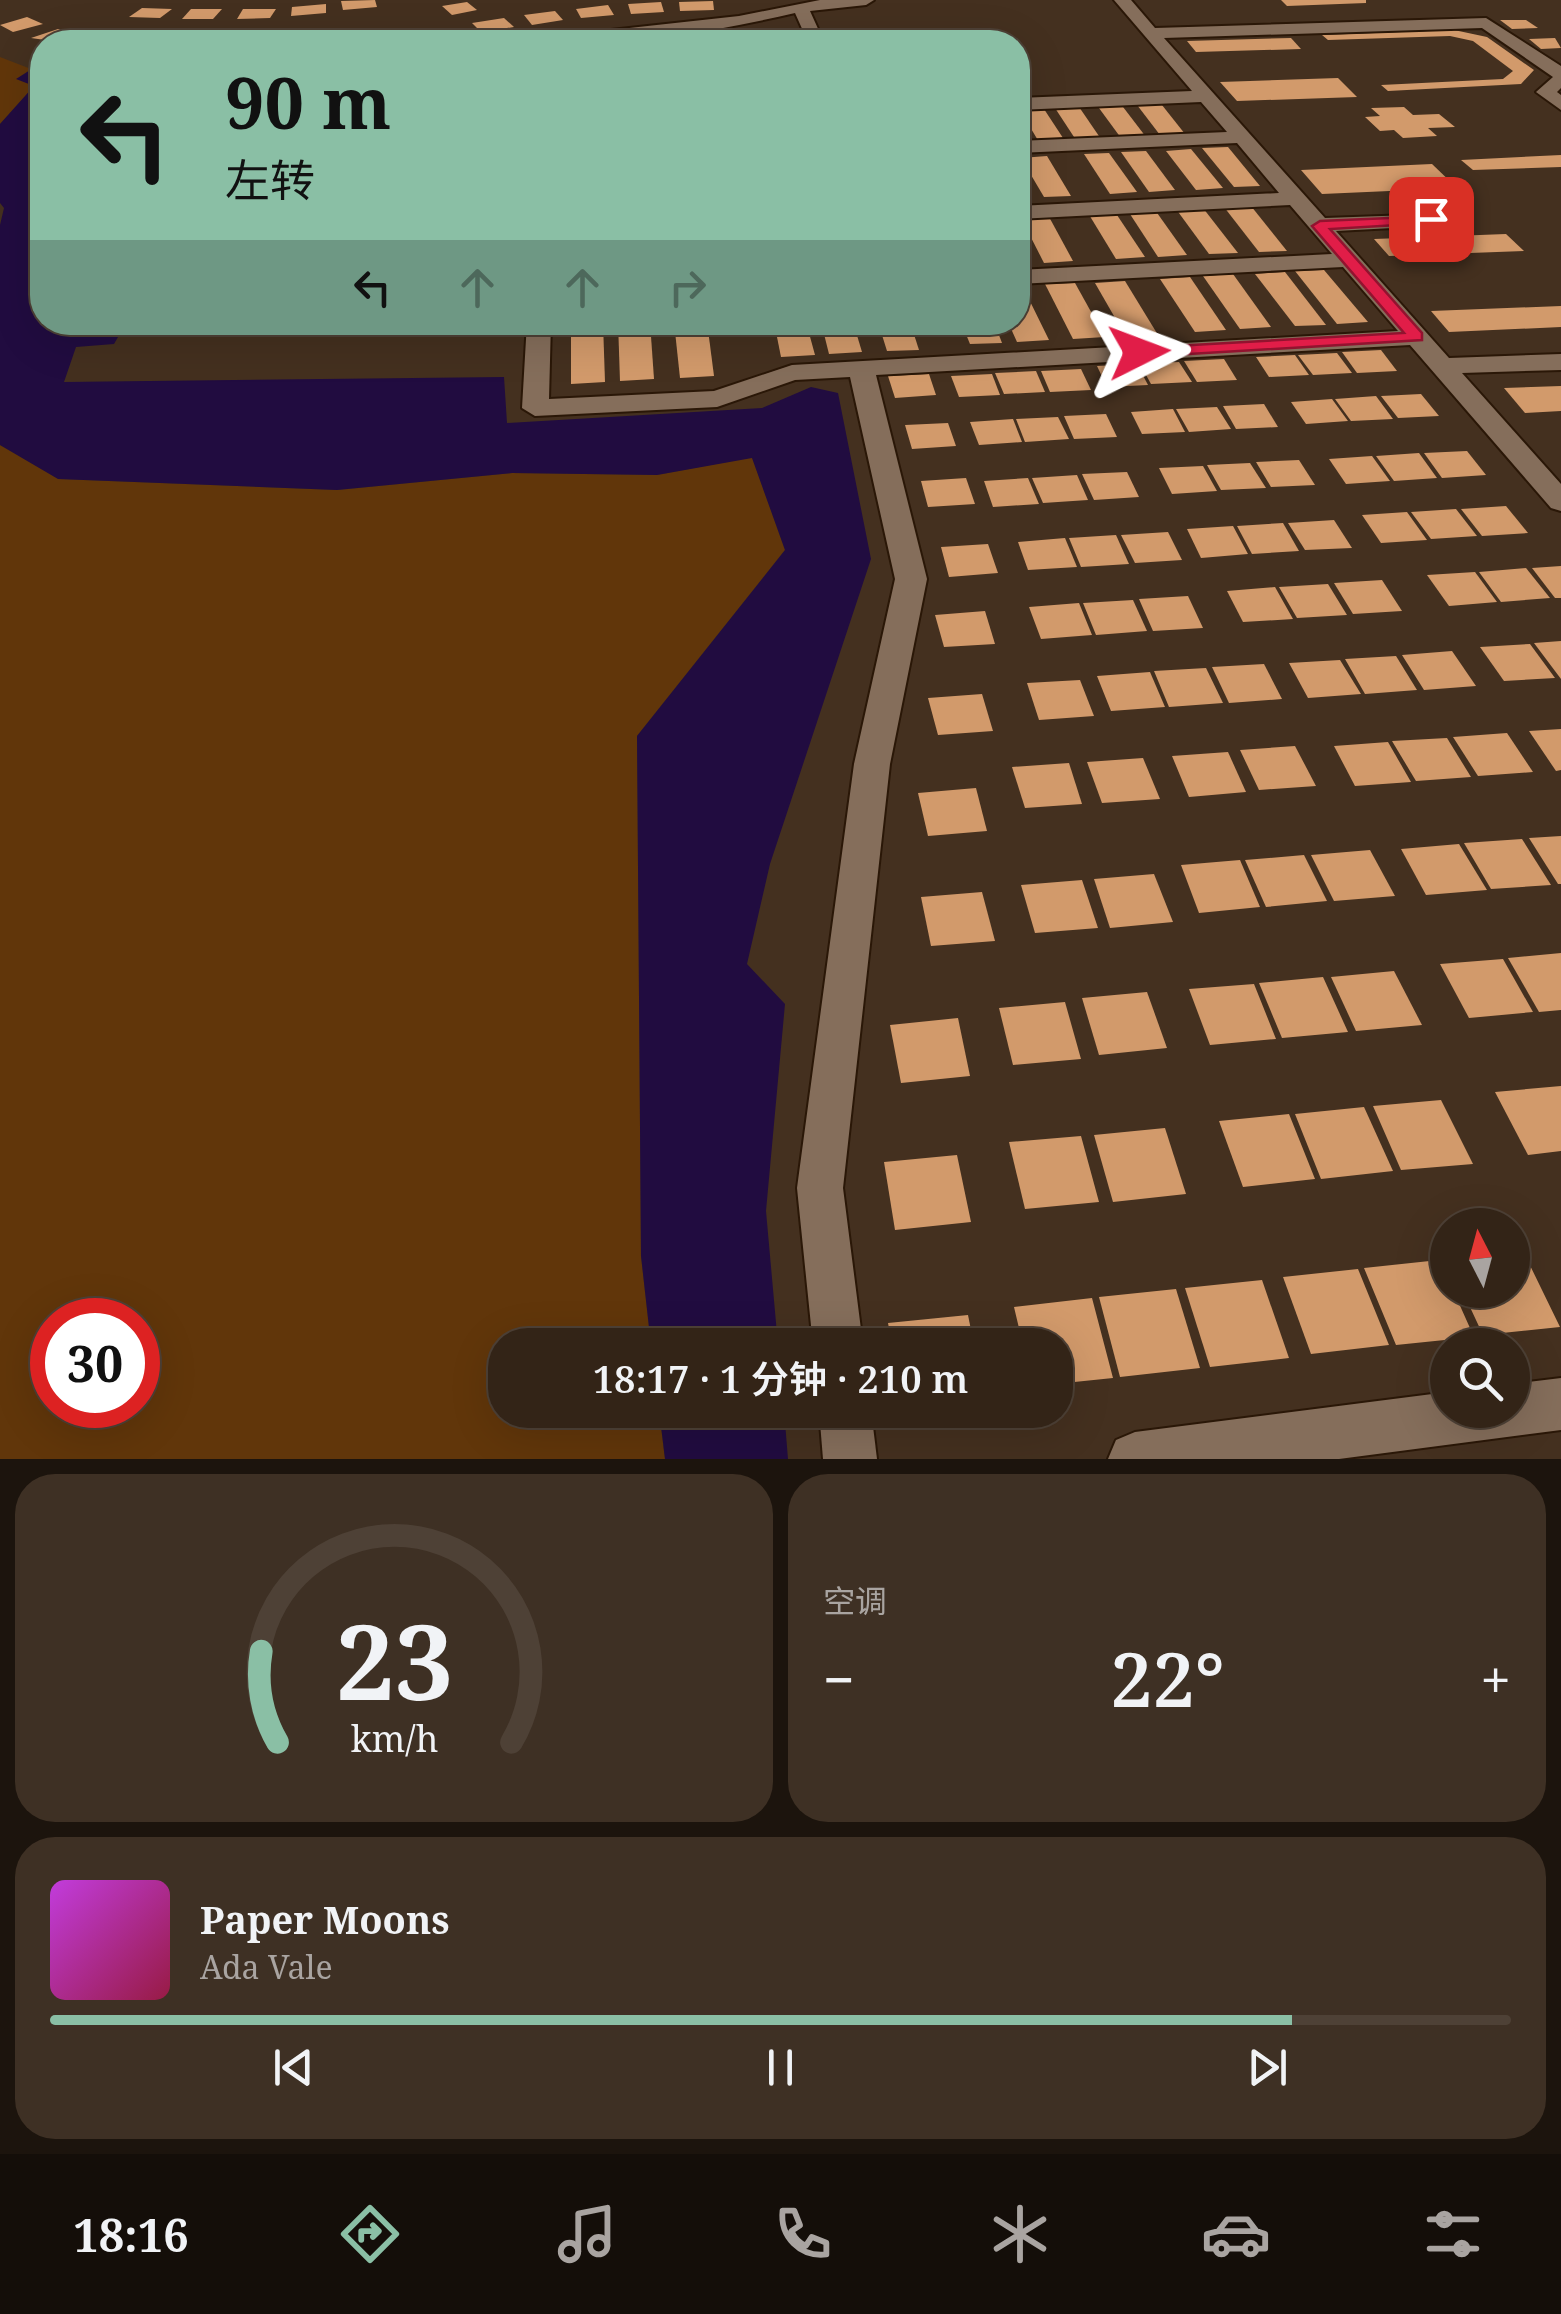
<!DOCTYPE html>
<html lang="zh">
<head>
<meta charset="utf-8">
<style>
	:root { --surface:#332417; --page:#3e3024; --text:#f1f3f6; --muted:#a9a4a1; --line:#4e4136; --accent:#8abfa5 }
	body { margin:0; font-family:"Noto Serif","Noto Sans SC",serif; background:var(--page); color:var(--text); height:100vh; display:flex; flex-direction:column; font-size:38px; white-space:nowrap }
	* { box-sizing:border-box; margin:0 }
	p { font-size:32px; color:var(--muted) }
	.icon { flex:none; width:55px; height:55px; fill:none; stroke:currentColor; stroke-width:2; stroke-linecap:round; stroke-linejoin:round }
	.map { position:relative; height:1459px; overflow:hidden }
	.details { display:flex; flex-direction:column; gap:15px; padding:15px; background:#1c140d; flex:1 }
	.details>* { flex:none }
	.hud { position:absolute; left:30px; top:30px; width:1000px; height:305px; border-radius:40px; box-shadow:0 10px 40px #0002,0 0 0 2px var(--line); background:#8abfa5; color:#111; overflow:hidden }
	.needle { width:65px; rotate:354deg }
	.tools { position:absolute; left:1430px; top:1208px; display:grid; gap:20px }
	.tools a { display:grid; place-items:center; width:100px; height:100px; border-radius:50%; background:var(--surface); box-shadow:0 10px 40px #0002,0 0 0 2px var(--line); font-size:50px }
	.speed { position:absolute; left:30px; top:1298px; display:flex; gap:20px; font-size:50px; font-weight:700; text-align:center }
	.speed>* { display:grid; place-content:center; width:130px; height:130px; border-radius:50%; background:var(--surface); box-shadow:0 10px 40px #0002,0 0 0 2px var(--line); line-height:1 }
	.speed .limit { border:15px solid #d22; background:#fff; color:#111 }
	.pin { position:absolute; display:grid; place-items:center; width:85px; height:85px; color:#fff; margin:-42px; border-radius:20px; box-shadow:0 5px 15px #0006 }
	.me { position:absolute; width:110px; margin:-55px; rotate:87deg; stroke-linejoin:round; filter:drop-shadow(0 0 8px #0008) }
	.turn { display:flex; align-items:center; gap:35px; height:210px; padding:0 30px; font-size:45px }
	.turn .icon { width:130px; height:130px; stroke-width:2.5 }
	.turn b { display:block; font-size:70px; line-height:85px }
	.lanes { display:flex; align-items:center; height:95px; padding:0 30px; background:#0003; justify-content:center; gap:50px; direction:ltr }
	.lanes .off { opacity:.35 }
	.big { font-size:75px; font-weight:600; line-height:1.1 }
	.details .card { flex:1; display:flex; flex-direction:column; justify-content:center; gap:15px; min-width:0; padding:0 35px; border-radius:40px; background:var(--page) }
	.details .dial { align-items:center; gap:0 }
	.dial svg { height:260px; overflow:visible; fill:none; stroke:var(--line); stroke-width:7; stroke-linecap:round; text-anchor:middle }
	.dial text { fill:var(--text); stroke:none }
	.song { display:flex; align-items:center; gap:30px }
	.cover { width:120px; height:120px; border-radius:15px; background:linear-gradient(135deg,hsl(290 70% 55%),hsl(340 70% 35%)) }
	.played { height:10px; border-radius:5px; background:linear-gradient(90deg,var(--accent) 85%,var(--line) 85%) }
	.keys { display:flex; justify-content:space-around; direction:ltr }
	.heat { display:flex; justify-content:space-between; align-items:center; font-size:55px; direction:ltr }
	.details .tiles { flex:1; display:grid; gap:15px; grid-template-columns:1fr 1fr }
	.card:last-child { grid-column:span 2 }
	.trip { position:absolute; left:488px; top:1328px; width:585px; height:100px; border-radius:40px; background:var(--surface); box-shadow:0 10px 40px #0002,0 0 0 2px var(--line); font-weight:600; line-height:100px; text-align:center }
	.tabs { display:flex; height:160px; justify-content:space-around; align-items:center; background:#140e09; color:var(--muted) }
	.tabs .icon { width:70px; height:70px }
	.tabs .selected { color:var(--accent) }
	.tabs b { font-size:45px; color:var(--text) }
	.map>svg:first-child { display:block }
	.green { fill:#61360a; fill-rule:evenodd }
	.water { fill:#210c40 }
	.building { fill:#d29a6b }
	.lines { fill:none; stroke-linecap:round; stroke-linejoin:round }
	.minor-casing { stroke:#2a1707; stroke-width:4 }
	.minor { fill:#856e5b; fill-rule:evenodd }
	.route { fill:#e11d48; stroke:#92132f; stroke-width:2.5 }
</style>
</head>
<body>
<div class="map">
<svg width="1561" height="1459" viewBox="0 0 1561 1459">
	<rect width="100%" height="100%" fill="#44301f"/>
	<g class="green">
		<path d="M0 57 31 69 17 79 35 85 0 124Z"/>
		<path d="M0 445 59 479 337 490 512 473 657 475 752 457 785 550 637 736 641 1256 651 1345H505V1410H659L665 1459H0ZM52 1320H138V1405H52Z"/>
	</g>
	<g class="water">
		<path d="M32 69 42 71V322L126 323 114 344 76 347 64 382 504 377 507 423 762 408 811 387 838 393 871 559 770 864 747 964 785 1004 766 1211 778 1345H651L641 1256 637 736 785 550 752 458 657 475 512 473 337 490 58 479 0 445V225L4 208 0 203V124L34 86 16 79Z"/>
		<path d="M659 1410H784L788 1459H665Z"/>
	</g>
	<g class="building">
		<path d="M375 0 377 7 343 10 341 1Z"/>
		<path d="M1281 0H1366V3L1287 6Z"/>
		<path d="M713 1 714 10 680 11 679 2Z"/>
		<path d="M467 2 477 10 452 15 442 6Z"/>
		<path d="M661 2 664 12 631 14 628 4Z"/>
		<path d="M326 4V13L291 16 292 7Z"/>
		<path d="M608 5 614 15 581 18 576 9Z"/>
		<path d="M142 8 172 9 160 18 129 17Z"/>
		<path d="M191 9H222L213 19H182Z"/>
		<path d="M243 9H276L270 18 237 19Z"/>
		<path d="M555 11 563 20 532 25 524 15Z"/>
		<path d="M27 17 43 24 13 32 0 25Z"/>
		<path d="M504 18 514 27 481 32 472 23Z"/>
		<path d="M1500 20H1526L1538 28 1512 29Z"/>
		<path d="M58 29 79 36 59 42 31 38Z"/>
		<path d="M784 30 788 42H766L762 31Z"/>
		<path d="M1454 30 1487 37 1534 70 1521 84 1388 91 1381 85 1503 79 1513 71 1473 41 1450 36 1328 40 1322 35Z"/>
		<path d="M753 31 756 42H733L731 32Z"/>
		<path d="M1291 38 1301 49 1196 52 1187 41Z"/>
		<path d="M1555 38 1561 48 1541 49 1529 39Z"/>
		<path d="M1338 78 1357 97 1237 101 1220 82Z"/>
		<path d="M1158 100 1185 134 1160 135 1134 101Z"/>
		<path d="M1120 103 1146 137 1121 138 1096 104Z"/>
		<path d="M1077 104 1101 139 1076 140 1053 105Z"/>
		<path d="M1042 106 1065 141 1039 142 1018 107Z"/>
		<path d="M1404 107 1413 115 1439 114 1455 127 1428 128 1437 136 1403 138 1394 130 1380 131 1365 117 1380 116 1371 108Z"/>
		<path d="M1228 147 1260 186 1234 187 1202 148Z"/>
		<path d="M1191 149 1223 188 1196 190 1166 151Z"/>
		<path d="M1146 151 1175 190 1149 192 1121 152Z"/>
		<path d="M1109 153 1137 192 1110 194 1084 154Z"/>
		<path d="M1561 155V167L1473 170 1461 160Z"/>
		<path d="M1047 156 1071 196 1044 197 1021 158Z"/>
		<path d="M1432 164 1457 188 1322 194 1301 170Z"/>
		<path d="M1251 206 1287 251 1259 252 1224 207Z"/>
		<path d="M1203 208 1238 253 1209 254 1176 209Z"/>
		<path d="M1155 210 1187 255 1158 257 1128 211Z"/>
		<path d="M1115 212 1145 257 1116 259 1088 213Z"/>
		<path d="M1048 215 1073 261 1044 263 1020 216Z"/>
		<path d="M1506 234 1524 251 1389 256 1374 239Z"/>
		<path d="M1324 270 1368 322 1337 324 1295 271Z"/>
		<path d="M1285 272 1326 325 1295 326 1255 274Z"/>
		<path d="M1233 274 1271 327 1240 329 1203 276Z"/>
		<path d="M1190 277 1226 330 1195 332 1160 279Z"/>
		<path d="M1125 281 1158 335 1126 337 1095 283Z"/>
		<path d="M1075 283 1105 337 1073 339 1045 284Z"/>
		<path d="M1022 285 1049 340 1017 342 1008 322H1018V286Z"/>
		<path d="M1561 306V327L1449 332 1431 311Z"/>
		<path d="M618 322H650L654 379 620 381Z"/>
		<path d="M674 322H707L714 376 680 378Z"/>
		<path d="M774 322H806L815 355 781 357Z"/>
		<path d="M821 322H853L862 352 829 354Z"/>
		<path d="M878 322H910L919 350 887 351Z"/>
		<path d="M961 322H994L1002 343 970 344Z"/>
		<path d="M603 323 605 382 571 384V325Z"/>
		<path d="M1381 350 1397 371 1357 373 1342 352Z"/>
		<path d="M1337 353 1352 373 1313 375 1298 355Z"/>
		<path d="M1295 355 1309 375 1269 377 1256 357Z"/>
		<path d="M1224 359 1237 380 1197 382 1184 361Z"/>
		<path d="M1179 362 1192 382 1151 384 1140 364Z"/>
		<path d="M1137 364 1148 385 1107 387 1097 366Z"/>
		<path d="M1081 369 1091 390 1050 392 1041 371Z"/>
		<path d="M1036 371 1045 392 1004 394 995 373Z"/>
		<path d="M929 374 936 395 895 398 888 376Z"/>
		<path d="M992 374 1000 395 959 397 951 376Z"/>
		<path d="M1561 386V411L1525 413 1504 388Z"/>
		<path d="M1421 394 1439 416 1398 418 1381 396Z"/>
		<path d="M1376 396 1393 419 1351 421 1335 399Z"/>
		<path d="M1332 399 1348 421 1306 424 1291 402Z"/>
		<path d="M1264 404 1278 427 1236 429 1223 406Z"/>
		<path d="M1217 407 1231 429 1189 432 1176 409Z"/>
		<path d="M1173 409 1185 432 1142 434 1131 412Z"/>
		<path d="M1106 414 1117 437 1074 439 1064 416Z"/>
		<path d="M1058 417 1069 439 1025 442 1016 419Z"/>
		<path d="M1013 419 1022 442 979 445 970 422Z"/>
		<path d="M948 423 956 446 912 449 905 425Z"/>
		<path d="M1467 451 1486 475 1442 478 1424 453Z"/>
		<path d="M1419 453 1437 478 1394 481 1376 456Z"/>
		<path d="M1372 456 1390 481 1346 484 1329 459Z"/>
		<path d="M1299 460 1315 485 1271 487 1256 462Z"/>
		<path d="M1250 463 1266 488 1221 490 1207 465Z"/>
		<path d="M1203 466 1217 491 1172 494 1159 468Z"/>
		<path d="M1127 472 1139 497 1094 500 1082 474Z"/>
		<path d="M1077 475 1088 500 1043 503 1032 478Z"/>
		<path d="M966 478 975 504 928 507 921 481Z"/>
		<path d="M1028 478 1039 504 993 507 984 481Z"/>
		<path d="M1506 506 1528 533 1482 536 1461 509Z"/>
		<path d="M1456 509 1477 536 1431 539 1411 512Z"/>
		<path d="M1407 512 1427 540 1381 543 1362 515Z"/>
		<path d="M1334 520 1352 548 1305 550 1288 523Z"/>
		<path d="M1283 523 1299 551 1252 554 1237 526Z"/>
		<path d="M1233 526 1248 554 1201 558 1187 529Z"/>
		<path d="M1168 532 1182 560 1135 563 1121 535Z"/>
		<path d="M1116 535 1129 564 1081 567 1069 538Z"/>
		<path d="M1065 538 1077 567 1028 570 1018 542Z"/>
		<path d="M988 544 998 573 949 577 941 547Z"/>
		<path d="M1561 566V598H1555L1532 568Z"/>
		<path d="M1526 568 1550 598 1501 602 1479 572Z"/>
		<path d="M1475 572 1497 602 1449 606 1427 575Z"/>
		<path d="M1382 580 1402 611 1353 614 1334 583Z"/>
		<path d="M1328 584 1347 615 1297 618 1279 587Z"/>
		<path d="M1275 587 1293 619 1243 622 1227 591Z"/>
		<path d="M1188 596 1203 628 1153 631 1139 599Z"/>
		<path d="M1133 600 1147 631 1096 635 1083 603Z"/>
		<path d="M1079 603 1092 635 1041 639 1029 607Z"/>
		<path d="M985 611 995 644 944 647 935 615Z"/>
		<path d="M1561 641V679L1534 643Z"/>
		<path d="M1530 644 1555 678 1504 681 1480 647Z"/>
		<path d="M1452 651 1476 686 1424 690 1402 655Z"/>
		<path d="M1396 656 1417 690 1365 694 1345 659Z"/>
		<path d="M1340 660 1361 694 1308 698 1289 663Z"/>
		<path d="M1264 664 1282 699 1229 703 1212 667Z"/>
		<path d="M1206 668 1223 703 1169 707 1154 671Z"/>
		<path d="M1150 672 1165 707 1111 711 1097 676Z"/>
		<path d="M1080 680 1094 716 1039 720 1027 683Z"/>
		<path d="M982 694 993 731 938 735 928 698Z"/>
		<path d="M1561 729V770L1556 771 1529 731Z"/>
		<path d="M1507 733 1533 772 1478 776 1453 737Z"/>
		<path d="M1447 738 1471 777 1416 781 1392 741Z"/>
		<path d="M1388 742 1411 782 1355 786 1334 746Z"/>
		<path d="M1295 746 1316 786 1259 790 1240 750Z"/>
		<path d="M1228 752 1246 792 1189 797 1172 756Z"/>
		<path d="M1143 758 1160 799 1102 803 1087 762Z"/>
		<path d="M1069 763 1082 804 1025 808 1012 767Z"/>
		<path d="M976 788 987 831 928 836 918 793Z"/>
		<path d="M1561 836V884H1558L1529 838Z"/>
		<path d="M1522 839 1551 885 1491 889 1464 843Z"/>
		<path d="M1459 844 1487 890 1426 895 1401 849Z"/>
		<path d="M1370 850 1395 896 1334 901 1311 855Z"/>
		<path d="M1304 855 1327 901 1266 907 1245 860Z"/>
		<path d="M1240 860 1260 907 1199 913 1181 865Z"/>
		<path d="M1154 874 1173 922 1110 928 1094 879Z"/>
		<path d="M1082 880 1098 928 1035 933 1021 885Z"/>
		<path d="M982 892 995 941 931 946 921 897Z"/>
		<path d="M1561 953V1010L1539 1012 1508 958Z"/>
		<path d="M1503 959 1533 1012 1469 1018 1440 964Z"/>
		<path d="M1394 971 1422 1025 1356 1031 1331 977Z"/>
		<path d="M1323 977 1348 1032 1282 1038 1259 983Z"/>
		<path d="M1254 984 1276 1039 1210 1045 1189 989Z"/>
		<path d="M1147 992 1167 1048 1099 1055 1082 998Z"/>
		<path d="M1065 1002 1081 1059 1013 1065 999 1008Z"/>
		<path d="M958 1018 970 1076 901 1083 890 1025Z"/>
		<path d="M1561 1086V1151L1528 1155 1495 1092Z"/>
		<path d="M1441 1100 1473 1164 1401 1170 1373 1106Z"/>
		<path d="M1364 1107 1393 1171 1321 1179 1295 1114Z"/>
		<path d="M1289 1114 1315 1179 1243 1187 1219 1121Z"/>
		<path d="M1165 1128 1186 1194 1113 1202 1094 1135Z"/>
		<path d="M1081 1136 1099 1202 1025 1209 1009 1142Z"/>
		<path d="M957 1155 971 1222 895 1230 884 1162Z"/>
		<path d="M1523 1251 1560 1327 1483 1335 1462 1290H1512V1252Z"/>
		<path d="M1439 1260 1448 1278V1290H1453L1474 1337 1396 1345 1364 1268Z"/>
		<path d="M1358 1269 1389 1345 1311 1354 1283 1277Z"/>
		<path d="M1262 1280 1289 1358 1210 1367 1185 1288Z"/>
		<path d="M1176 1289 1200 1368 1120 1377 1099 1297Z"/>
		<path d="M1092 1298 1113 1378 1055 1384V1345H1023L1014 1307Z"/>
		<path d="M968 1315 974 1345H892L888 1323Z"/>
	</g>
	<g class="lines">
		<defs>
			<g id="minor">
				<path d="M820 0H874L866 5 810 11 824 42H808L795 13C713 32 622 47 538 42L547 37 739 16Z"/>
				<path d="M1114 0H1131L1155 28 1486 18 1561 66V88L1557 92 1561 95V110L1536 92 1553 77 1482 28 1164 38 1325 218 1439 214 1442 219 1431 226 1336 231 1449 358 1561 354V370L1462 373 1561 484V511L1551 508 1410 345 876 375 927 579 890 764 843 1188 863 1345H813L797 1188 854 764 895 579 850 377 795 380 717 407 535 416 522 408 527 322H551L549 399 714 391 792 365 1398 331 1343 267 1018 284V270L1332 254 1290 205 1018 219V206L1279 193 1237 143 1018 153V141L1227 132 1201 102 1018 110V98L1192 91Z"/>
				<path d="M303 32 378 37 387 42 297 41 294 37Z"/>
				<path d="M1561 1378V1430L1339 1459H1108L1116 1440 1135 1432 1448 1392V1410H1512V1384Z"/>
				<path d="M819 1410H871L877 1459H823Z"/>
			</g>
		</defs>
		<use href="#minor" class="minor-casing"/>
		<use href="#minor" class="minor"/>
	</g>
	<path class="route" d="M1436 216V222L1431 223 1330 229 1422 333V340L1139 357 1131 352 1139 348 1404 333 1312 226 1320 221Z"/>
</svg>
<div class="tools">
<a><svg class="needle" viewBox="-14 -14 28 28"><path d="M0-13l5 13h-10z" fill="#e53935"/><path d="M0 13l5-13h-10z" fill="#a9a4a1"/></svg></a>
<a><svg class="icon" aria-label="search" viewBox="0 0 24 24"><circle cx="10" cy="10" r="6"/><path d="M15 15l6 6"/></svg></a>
</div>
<div class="speed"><div class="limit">30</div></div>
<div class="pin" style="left:1431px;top:219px;background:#d93025"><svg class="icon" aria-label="arrive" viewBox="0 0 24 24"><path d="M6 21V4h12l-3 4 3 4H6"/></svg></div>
<svg class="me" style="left:1139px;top:352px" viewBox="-20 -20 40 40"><path d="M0-17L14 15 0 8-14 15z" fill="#e11d48" stroke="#fff" stroke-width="4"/></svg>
<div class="trip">18:17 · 1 分钟 · 210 m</div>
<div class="hud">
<div class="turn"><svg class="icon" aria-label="left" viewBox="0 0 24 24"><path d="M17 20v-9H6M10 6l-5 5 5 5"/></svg><div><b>90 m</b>左转</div></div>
<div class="lanes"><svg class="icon" aria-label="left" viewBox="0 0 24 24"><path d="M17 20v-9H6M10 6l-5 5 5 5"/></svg><svg class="icon off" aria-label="ahead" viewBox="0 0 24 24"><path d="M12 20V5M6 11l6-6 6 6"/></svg><svg class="icon off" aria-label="ahead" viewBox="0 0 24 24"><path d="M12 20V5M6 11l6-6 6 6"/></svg><svg class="icon off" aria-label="right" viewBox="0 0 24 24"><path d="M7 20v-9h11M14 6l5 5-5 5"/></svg></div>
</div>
</div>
<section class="details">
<div class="tiles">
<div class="card dial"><svg viewBox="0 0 100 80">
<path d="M14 69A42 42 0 1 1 86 69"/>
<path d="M14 69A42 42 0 0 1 9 41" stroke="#8abfa5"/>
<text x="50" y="56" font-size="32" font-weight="700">23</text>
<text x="50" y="72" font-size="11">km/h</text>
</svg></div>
<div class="card"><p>空调</p>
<div class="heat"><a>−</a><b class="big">22°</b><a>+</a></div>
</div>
<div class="card">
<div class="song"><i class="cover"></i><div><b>Paper Moons</b><p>Ada Vale</p></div></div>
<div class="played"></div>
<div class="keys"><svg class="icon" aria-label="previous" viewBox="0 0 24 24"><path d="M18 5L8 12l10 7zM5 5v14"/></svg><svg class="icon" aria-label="pause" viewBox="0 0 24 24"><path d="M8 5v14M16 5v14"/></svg><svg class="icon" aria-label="next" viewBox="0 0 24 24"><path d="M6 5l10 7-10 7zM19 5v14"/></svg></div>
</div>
</div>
</section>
<nav class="tabs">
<b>18:16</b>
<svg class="icon selected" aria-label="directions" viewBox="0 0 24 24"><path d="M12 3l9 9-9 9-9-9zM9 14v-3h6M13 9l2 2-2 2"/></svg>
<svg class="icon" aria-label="music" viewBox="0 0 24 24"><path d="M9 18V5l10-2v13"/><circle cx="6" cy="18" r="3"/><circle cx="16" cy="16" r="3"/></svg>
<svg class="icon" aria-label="phone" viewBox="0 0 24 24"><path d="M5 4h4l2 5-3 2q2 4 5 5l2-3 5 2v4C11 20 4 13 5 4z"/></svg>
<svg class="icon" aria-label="climate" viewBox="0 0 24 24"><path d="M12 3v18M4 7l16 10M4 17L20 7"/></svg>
<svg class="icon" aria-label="car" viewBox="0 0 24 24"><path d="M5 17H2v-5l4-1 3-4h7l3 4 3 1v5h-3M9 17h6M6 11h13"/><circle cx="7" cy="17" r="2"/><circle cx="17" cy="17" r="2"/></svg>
<svg class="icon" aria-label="filters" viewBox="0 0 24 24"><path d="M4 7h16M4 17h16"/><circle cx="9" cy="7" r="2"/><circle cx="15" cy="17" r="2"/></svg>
</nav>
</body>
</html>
